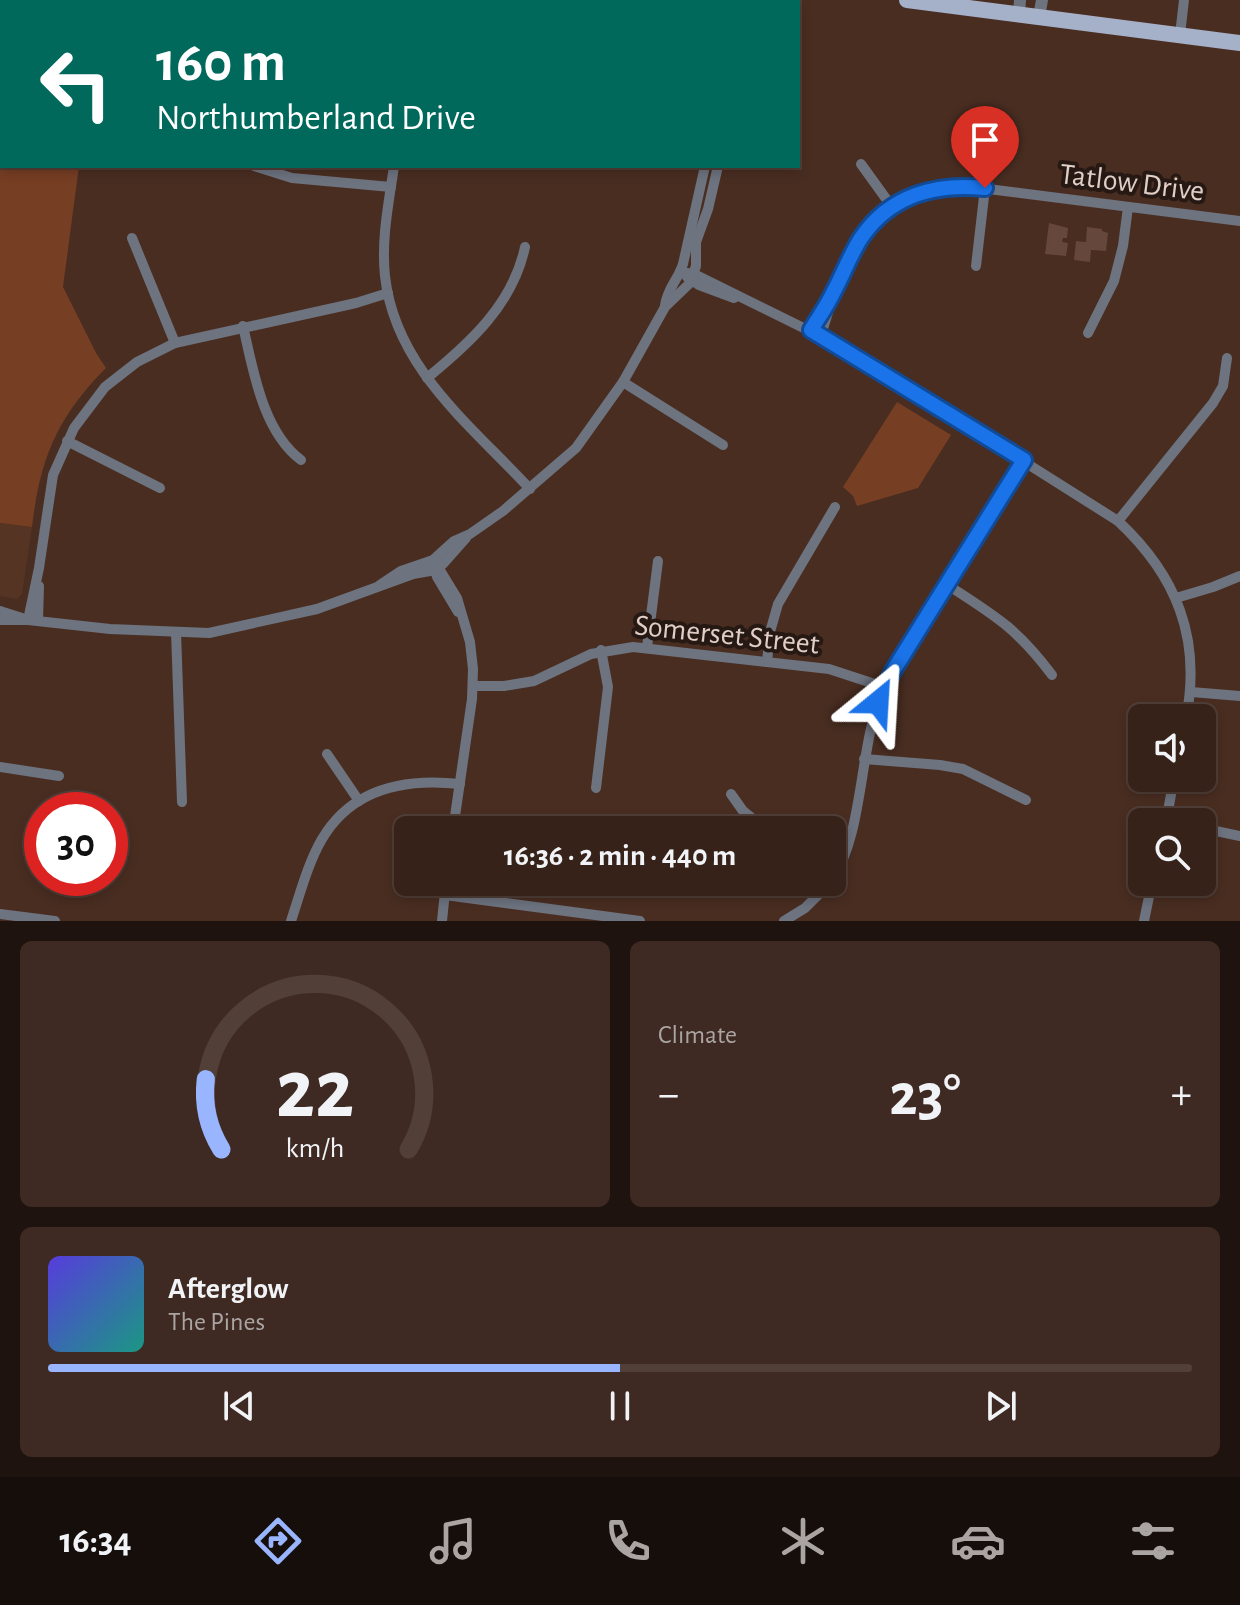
<!DOCTYPE html>
<html lang="en">
<head>
<meta charset="utf-8">
<style>
	:root { --surface:#372219; --page:#3e2a22; --text:#f1f3f6; --muted:#aaa4a2; --line:#513f38; --accent:#98b5fd }
	body { margin:0; font-family:"Alegreya Sans",sans-serif; background:var(--page); color:var(--text); height:100vh; display:flex; flex-direction:column; font-size:30px; white-space:nowrap }
	* { box-sizing:border-box; margin:0 }
	p { font-size:26px; color:var(--muted) }
	.icon { flex:none; width:44px; height:44px; fill:none; stroke:currentColor; stroke-width:2; stroke-linecap:round; stroke-linejoin:round }
	.map { position:relative; height:921px; overflow:hidden }
	.side { display:flex; flex-direction:column; gap:20px; padding:20px; background:#1e130e; flex:1 }
	.side>* { flex:none }
	.top-card { position:absolute; left:0px; top:0px; width:800px; height:168px; box-shadow:0 4px 12px #0003,0 0 0 2px var(--line); background:#00695c; color:#fff; overflow:hidden }
	.buttons { position:absolute; left:1128px; top:704px; display:grid; gap:16px }
	.buttons a { display:grid; place-items:center; width:88px; height:88px; border-radius:12px; background:var(--surface); box-shadow:0 4px 12px #0003,0 0 0 2px var(--line); font-size:40px }
	.speed { position:absolute; left:24px; top:792px; display:flex; gap:16px; font-size:40px; font-weight:700; text-align:center }
	.speed>* { display:grid; place-content:center; width:104px; height:104px; border-radius:50%; background:var(--surface); box-shadow:0 4px 12px #0003,0 0 0 2px var(--line); line-height:1 }
	.speed .limit { border:12px solid #d22; background:#fff; color:#111 }
	.pin { position:absolute; display:grid; place-items:center; width:68px; height:68px; color:#fff; margin:-82px -34px; border-radius:50% 50% 50% 0; rotate:-45deg; box-shadow:0 0 8px #0007 }
	.pin .icon { rotate:45deg }
	.me { position:absolute; width:88px; margin:-44px; rotate:27deg; stroke-linejoin:round; filter:drop-shadow(0 0 6px #0008) }
	.turn { display:flex; align-items:center; gap:28px; height:168px; padding:0 24px; font-size:36px }
	.turn .icon { width:104px; height:104px; stroke-width:2.5 }
	.turn b { display:block; font-size:56px; line-height:68px }
	.big { font-size:60px; font-weight:700; line-height:1.1 }
	.side .widget { flex:1; display:flex; flex-direction:column; justify-content:center; gap:12px; min-width:0; padding:0 28px; border-radius:12px; background:var(--page) }
	.side .dial { align-items:center; gap:0 }
	.dial svg { height:208px; overflow:visible; fill:none; stroke:var(--line); stroke-width:7; stroke-linecap:round; text-anchor:middle }
	.dial text { fill:var(--text); stroke:none }
	.song { display:flex; align-items:center; gap:24px }
	.cover { width:96px; height:96px; border-radius:12px; background:linear-gradient(135deg,hsl(250 70% 55%),hsl(170 70% 35%)) }
	.played { height:8px; border-radius:4px; background:linear-gradient(90deg,var(--accent) 50%,var(--line) 50%) }
	.keys { display:flex; justify-content:space-around; direction:ltr }
	.heat { display:flex; justify-content:space-between; align-items:center; font-size:44px; direction:ltr }
	.side .tiles { flex:1; display:grid; gap:20px; grid-template-columns:1fr 1fr }
	.widget:last-child { grid-column:span 2 }
	.trip { position:absolute; left:394px; top:816px; width:452px; height:80px; border-radius:12px; background:var(--surface); box-shadow:0 4px 12px #0003,0 0 0 2px var(--line); font-weight:700; line-height:80px; text-align:center }
	.menu { display:flex; height:128px; justify-content:space-around; align-items:center; background:#160e0a; color:var(--muted) }
	.menu .icon { width:56px; height:56px }
	.menu .current { color:var(--accent) }
	.menu b { font-size:36px; color:var(--text) }
	.map>svg:first-child { display:block }
	.built { fill:#553424 }
	.green { fill:#763e23 }
	.building { fill:#65483b }
	.lines { fill:none; stroke-linecap:round; stroke-linejoin:round }
	.minor { stroke:#6d737f; stroke-width:10 }
	.tertiary { stroke:#6d737f; stroke-width:12 }
	.primary { stroke:#a5b0c9; stroke-width:16 }
	.route-casing { stroke:#114b97; stroke-width:20 }
	.route { stroke:#1a73e8; stroke-width:14 }
	.labels { text-anchor:middle; dominant-baseline:central; stroke-width:8; stroke-linejoin:round; paint-order:stroke }
	.street-label { font-size:30px; fill:#e1cfc7; stroke:#261914 }
</style>
</head>
<body>
<div class="map">
<svg width="1240" height="921" viewBox="0 0 1240 921">
	<rect width="100%" height="100%" fill="#492d21"/>
	<path class="built" d="M0 523 32 527 22 594 17 599 0 596Z"/>
	<g class="green">
		<path d="M0 136 2 166H79L63 287 96 353 106 368C57 417 40 459 32 527L0 523Z"/>
		<path d="M897 402 951 435 918 488 857 506 853 496 843 487Z"/>
	</g>
	<g class="building">
		<path d="M1049 223 1068 228 1067 238H1063L1062 242 1068 243 1066 256 1045 254Z"/>
		<path d="M1087 227 1102 229V231L1108 233 1106 251 1091 250 1090 262 1074 260 1076 241 1086 242Z"/>
	</g>
	<g class="lines">
		<g class="minor">
			<path d="M415 2 416 0"/>
			<path d="M723 2 724 0"/>
			<path d="M743 2V0"/>
			<path d="M1180 35 1184 0"/>
			<path d="M0 63H2"/>
			<path d="M861 164 892 207"/>
			<path d="M254 166 292 178 391 187"/>
			<path d="M394 166C389 202 381 239 385 276 395 368 471 425 530 489"/>
			<path d="M132 238 175 343"/>
			<path d="M976 266 985 188"/>
			<path d="M680 272 694 274 842 347 1118 521C1176 575 1202 638 1186 718"/>
			<path d="M687 277 699 285 734 298"/>
			<path d="M665 305C668 287 678 280 683 264L705 166"/>
			<path d="M243 326C253 370 263 432 301 460"/>
			<path d="M811 330C818 318 827 306 834 293 865 231 884 185 965 186L1240 221"/>
			<path d="M1088 333 1114 281 1123 246 1128 207"/>
			<path d="M821 335 830 306"/>
			<path d="M427 378C470 343 513 304 525 247"/>
			<path d="M623 382 723 445"/>
			<path d="M67 441 160 488"/>
			<path d="M1118 521 1213 403 1223 386 1227 358"/>
			<path d="M435 562 457 598 470 642 473 669 472 699 453 830"/>
			<path d="M433 563 437 577 458 612"/>
			<path d="M946 584C994 615 1017 628 1052 675"/>
			<path d="M380 585 401 571 433 560 454 541 470 534 503 511 576 448 623 382 665 307 690 283 696 266V242L708 209 718 166"/>
			<path d="M1176 598 1213 587 1240 576"/>
			<path d="M0 611 22 618"/>
			<path d="M0 620H28L110 629 209 633 317 609 413 574 430 571 443 564 466 538"/>
			<path d="M28 620 39 568 53 475 74 428 105 387 137 362 175 343 356 303 388 293"/>
			<path d="M38 621 39 586"/>
			<path d="M176 632 182 802"/>
			<path d="M647 647 658 561"/>
			<path d="M767 662 770 632 778 604 835 507"/>
			<path d="M473 686H504L534 681 591 654 633 647 829 669 884 687"/>
			<path d="M1191 692 1240 696"/>
			<path d="M327 754 359 801"/>
			<path d="M864 759 940 765 963 769 1026 800"/>
			<path d="M0 767 59 776"/>
			<path d="M596 788 608 687 601 650"/>
			<path d="M731 794 743 811 767 830"/>
			<path d="M1166 822 1174 778"/>
			<path d="M1202 828 1240 836"/>
			<path d="M832 880C865 831 858 746 884 687L1024 460"/>
			<path d="M445 895 640 921"/>
			<path d="M0 914 55 921"/>
			<path d="M291 921C300 894 308 863 322 839 352 788 406 778 460 784"/>
			<path d="M442 921 446 882"/>
			<path d="M784 921 805 908 831 882"/>
			<path d="M1144 921 1152 882"/>
		</g>
		<g class="tertiary">
			<path d="M1019 14 1020 0"/>
			<path d="M1039 17 1042 0"/>
		</g>
		<path class="primary" d="M907 0 1240 43"/>
	</g>
	<g class="lines">
		<defs>
			<path id="route" d="M878 702 893 671 1024 460 811 330C818 318 827 306 833 293 843 275 850 255 861 238 890 195 936 183 985 188"/>
		</defs>
		<use href="#route" class="route-casing"/>
		<use href="#route" class="route"/>
	</g>
	<g class="labels">
		<g class="street-label">
			<text transform="translate(1132 183) rotate(7)">Tatlow Drive</text>
			<text transform="translate(727 635) rotate(6)">Somerset Street</text>
		</g>
	</g>
</svg>
<div class="buttons">
<a><svg class="icon" aria-label="sound" viewBox="0 0 24 24"><path d="M4 9h4l5-4v14l-5-4H4zM17 9q2 3 0 6"/></svg></a>
<a><svg class="icon" aria-label="search" viewBox="0 0 24 24"><circle cx="10" cy="10" r="6"/><path d="M15 15l6 6"/></svg></a>
</div>
<div class="speed"><div class="limit">30</div></div>
<div class="pin" style="left:985px;top:188px;background:#d93025"><svg class="icon" aria-label="arrive" viewBox="0 0 24 24"><path d="M6 21V4h12l-3 4 3 4H6"/></svg></div>
<svg class="me" style="left:878px;top:702px" viewBox="-20 -20 40 40"><path d="M0-17L14 15 0 8-14 15z" fill="#1a73e8" stroke="#fff" stroke-width="4"/></svg>
<div class="trip">16:36 · 2 min · 440 m</div>
<div class="top-card">
<div class="turn"><svg class="icon" aria-label="left" viewBox="0 0 24 24"><path d="M17 20v-9H6M10 6l-5 5 5 5"/></svg><div><b>160 m</b>Northumberland Drive</div></div>
</div>
</div>
<section class="side">
<div class="tiles">
<div class="widget dial"><svg viewBox="0 0 100 80">
<path d="M14 69A42 42 0 1 1 86 69"/>
<path d="M14 69A42 42 0 0 1 8 42" stroke="#98b5fd"/>
<text x="50" y="56" font-size="32" font-weight="700">22</text>
<text x="50" y="72" font-size="11">km/h</text>
</svg></div>
<div class="widget"><p>Climate</p>
<div class="heat"><a>−</a><b class="big">23°</b><a>+</a></div>
</div>
<div class="widget">
<div class="song"><i class="cover"></i><div><b>Afterglow</b><p>The Pines</p></div></div>
<div class="played"></div>
<div class="keys"><svg class="icon" aria-label="previous" viewBox="0 0 24 24"><path d="M18 5L8 12l10 7zM5 5v14"/></svg><svg class="icon" aria-label="pause" viewBox="0 0 24 24"><path d="M8 5v14M16 5v14"/></svg><svg class="icon" aria-label="next" viewBox="0 0 24 24"><path d="M6 5l10 7-10 7zM19 5v14"/></svg></div>
</div>
</div>
</section>
<nav class="menu">
<b>16:34</b>
<svg class="icon current" aria-label="directions" viewBox="0 0 24 24"><path d="M12 3l9 9-9 9-9-9zM9 14v-3h6M13 9l2 2-2 2"/></svg>
<svg class="icon" aria-label="music" viewBox="0 0 24 24"><path d="M9 18V5l10-2v13"/><circle cx="6" cy="18" r="3"/><circle cx="16" cy="16" r="3"/></svg>
<svg class="icon" aria-label="phone" viewBox="0 0 24 24"><path d="M5 4h4l2 5-3 2q2 4 5 5l2-3 5 2v4C11 20 4 13 5 4z"/></svg>
<svg class="icon" aria-label="climate" viewBox="0 0 24 24"><path d="M12 3v18M4 7l16 10M4 17L20 7"/></svg>
<svg class="icon" aria-label="car" viewBox="0 0 24 24"><path d="M5 17H2v-5l4-1 3-4h7l3 4 3 1v5h-3M9 17h6M6 11h13"/><circle cx="7" cy="17" r="2"/><circle cx="17" cy="17" r="2"/></svg>
<svg class="icon" aria-label="filters" viewBox="0 0 24 24"><path d="M4 7h16M4 17h16"/><circle cx="9" cy="7" r="2"/><circle cx="15" cy="17" r="2"/></svg>
</nav>
</body>
</html>
